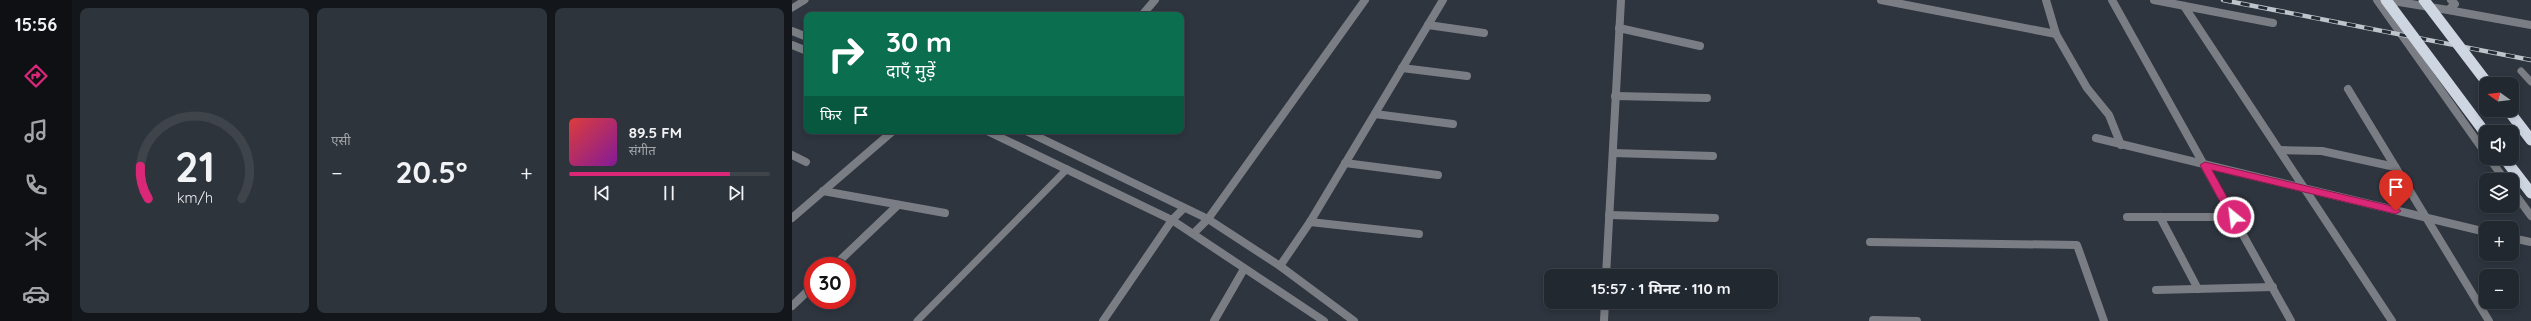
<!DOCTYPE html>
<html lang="hi">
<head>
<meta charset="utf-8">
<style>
	:root { --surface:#22282f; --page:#2e343b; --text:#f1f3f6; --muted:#a2a6aa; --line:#3f444b; --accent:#db2777 }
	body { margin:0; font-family:Quicksand,"Noto Sans Devanagari",sans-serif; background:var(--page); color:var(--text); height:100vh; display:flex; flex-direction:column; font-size:15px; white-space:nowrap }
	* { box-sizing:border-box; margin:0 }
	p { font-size:13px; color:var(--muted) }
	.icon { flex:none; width:22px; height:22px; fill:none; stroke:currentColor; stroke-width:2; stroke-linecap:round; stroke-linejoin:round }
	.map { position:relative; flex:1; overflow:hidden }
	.sheet { display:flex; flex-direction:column; gap:8px; padding:8px; background:#13161a; width:720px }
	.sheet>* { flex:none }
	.hud { position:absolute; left:12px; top:12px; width:380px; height:122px; border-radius:8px; box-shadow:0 2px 6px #0003,0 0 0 1px var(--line); background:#0b6e4f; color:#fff; overflow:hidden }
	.needle { width:26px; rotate:284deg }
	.fabs { position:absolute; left:1687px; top:77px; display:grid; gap:8px }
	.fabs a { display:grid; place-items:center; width:40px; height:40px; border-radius:8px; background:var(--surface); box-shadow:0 2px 6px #0003,0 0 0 1px var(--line); font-size:20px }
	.speed { position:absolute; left:12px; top:257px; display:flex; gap:8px; font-size:20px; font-weight:700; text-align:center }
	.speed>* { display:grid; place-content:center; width:52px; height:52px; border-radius:50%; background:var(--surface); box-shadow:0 2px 6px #0003,0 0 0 1px var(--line); line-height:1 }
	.speed .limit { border:6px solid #d22; background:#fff; color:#111 }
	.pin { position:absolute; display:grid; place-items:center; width:34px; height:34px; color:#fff; margin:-41px -17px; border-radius:50% 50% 50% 0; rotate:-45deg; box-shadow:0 0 4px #0007 }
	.pin .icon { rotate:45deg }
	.me { position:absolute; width:44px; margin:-22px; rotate:331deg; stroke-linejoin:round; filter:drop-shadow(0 0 3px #0008) }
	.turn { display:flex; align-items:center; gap:14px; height:84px; padding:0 16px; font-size:18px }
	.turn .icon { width:52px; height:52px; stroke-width:2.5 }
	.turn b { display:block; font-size:28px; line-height:34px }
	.then { display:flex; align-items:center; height:38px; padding:0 16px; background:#0003; gap:8px; font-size:15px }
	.big { font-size:30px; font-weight:700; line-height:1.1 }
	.sheet .tile { flex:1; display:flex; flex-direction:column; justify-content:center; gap:6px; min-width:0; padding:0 14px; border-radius:8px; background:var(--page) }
	.sheet .dial { align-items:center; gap:0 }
	.dial svg { height:104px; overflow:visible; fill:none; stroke:var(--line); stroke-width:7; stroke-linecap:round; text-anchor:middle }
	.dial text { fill:var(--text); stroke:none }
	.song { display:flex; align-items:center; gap:12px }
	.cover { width:48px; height:48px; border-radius:6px; background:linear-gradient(135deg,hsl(0 70% 55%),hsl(290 70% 35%)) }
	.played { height:4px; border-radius:2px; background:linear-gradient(90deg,var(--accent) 80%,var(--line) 80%) }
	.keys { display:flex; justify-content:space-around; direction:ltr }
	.heat { display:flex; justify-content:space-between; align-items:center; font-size:22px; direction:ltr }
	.sheet .tiles { flex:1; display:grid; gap:8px; grid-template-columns:repeat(3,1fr) }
	.trip { position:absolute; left:752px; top:269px; width:234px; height:40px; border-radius:8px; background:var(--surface); box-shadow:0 2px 6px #0003,0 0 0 1px var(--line); font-weight:700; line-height:40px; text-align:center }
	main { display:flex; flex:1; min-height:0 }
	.tab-bar { display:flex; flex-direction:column; width:72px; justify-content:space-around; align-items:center; background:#0e1013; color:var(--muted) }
	.tab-bar .icon { width:28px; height:28px }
	.tab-bar .on { color:var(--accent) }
	.tab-bar b { font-size:18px; color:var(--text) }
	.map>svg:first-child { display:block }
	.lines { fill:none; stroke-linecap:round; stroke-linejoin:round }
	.service { stroke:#7a7e84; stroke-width:7 }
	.minor { stroke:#7a7e84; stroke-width:8 }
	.tertiary { stroke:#7a7e84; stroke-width:8 }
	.trunk { stroke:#ced6e2; stroke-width:11 }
	.rail-casing { stroke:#c0c5cc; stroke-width:4.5 }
	.rail { stroke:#242b35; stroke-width:3; stroke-dasharray:9; stroke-linecap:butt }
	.trunk-bridge { stroke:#ced6e2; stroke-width:11 }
	.route { fill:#db2777; stroke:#8e194d }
</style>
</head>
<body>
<main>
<nav class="tab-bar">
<b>15:56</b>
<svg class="icon on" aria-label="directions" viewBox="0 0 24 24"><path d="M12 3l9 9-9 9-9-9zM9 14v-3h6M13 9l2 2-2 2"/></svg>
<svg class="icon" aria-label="music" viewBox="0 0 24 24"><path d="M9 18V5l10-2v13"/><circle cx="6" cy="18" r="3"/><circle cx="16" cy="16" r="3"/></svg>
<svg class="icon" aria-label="phone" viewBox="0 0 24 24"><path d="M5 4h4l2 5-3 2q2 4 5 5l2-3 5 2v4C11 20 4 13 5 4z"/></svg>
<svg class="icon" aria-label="climate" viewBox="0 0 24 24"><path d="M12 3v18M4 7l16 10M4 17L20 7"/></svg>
<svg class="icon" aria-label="car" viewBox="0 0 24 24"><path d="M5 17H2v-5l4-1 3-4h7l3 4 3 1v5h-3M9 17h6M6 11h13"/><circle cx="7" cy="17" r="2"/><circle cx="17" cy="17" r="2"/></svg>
</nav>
<section class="sheet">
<div class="tiles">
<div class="tile dial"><svg viewBox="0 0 100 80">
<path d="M14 69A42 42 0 1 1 86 69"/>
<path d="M14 69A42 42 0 0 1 8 44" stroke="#db2777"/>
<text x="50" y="56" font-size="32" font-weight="700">21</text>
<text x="50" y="72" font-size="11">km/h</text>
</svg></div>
<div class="tile"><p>एसी</p>
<div class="heat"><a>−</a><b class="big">20.5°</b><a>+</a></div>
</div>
<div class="tile">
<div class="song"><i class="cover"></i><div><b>89.5 FM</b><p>संगीत</p></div></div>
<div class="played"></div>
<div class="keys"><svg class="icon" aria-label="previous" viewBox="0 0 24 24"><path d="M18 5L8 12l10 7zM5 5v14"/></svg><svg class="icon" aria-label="pause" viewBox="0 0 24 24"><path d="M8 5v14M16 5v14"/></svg><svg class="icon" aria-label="next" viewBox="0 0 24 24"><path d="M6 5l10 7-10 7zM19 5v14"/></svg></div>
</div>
</div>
</section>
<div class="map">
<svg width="1739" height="321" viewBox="0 0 1739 321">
	<rect width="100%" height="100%" fill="#2e353f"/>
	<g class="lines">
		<g class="service">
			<path d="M0 8 13 0"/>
			<path d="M1729 71 1739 82"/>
			<path d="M125 321 275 169"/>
		</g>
		<g class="minor">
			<path d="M1089 0 1264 34"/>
			<path d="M1254 0 1264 34 1295 88 1317 115 1329 145"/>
			<path d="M1320 0 1499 321"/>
			<path d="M1362 0 1481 23"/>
			<path d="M1585 0 1694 154"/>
			<path d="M1392 6 1600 321"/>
			<path d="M1656 10 1739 25"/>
			<path d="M350 15 363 0"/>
			<path d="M636 25 692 33"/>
			<path d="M827 28 908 46"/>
			<path d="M610 68 675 76"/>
			<path d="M1556 89 1697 321"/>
			<path d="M823 96 915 98"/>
			<path d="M583 114 661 124"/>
			<path d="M1304 138 1694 232"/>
			<path d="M1488 150 1530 151 1603 167"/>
			<path d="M821 153 921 156"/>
			<path d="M0 155 14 162"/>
			<path d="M1697 158 1713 180"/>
			<path d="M553 163 646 175"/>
			<path d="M1720 190 1739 216"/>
			<path d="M31 191 153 213"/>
			<path d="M817 215 923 218"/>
			<path d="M1335 217H1441"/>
			<path d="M1368 217 1406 289"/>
			<path d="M0 218 101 131"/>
			<path d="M518 222 627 234"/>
			<path d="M402 233 416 219 573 0"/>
			<path d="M1720 238 1739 242"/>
			<path d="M1078 242 1285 245 1312 321"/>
			<path d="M42 266 106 205"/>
			<path d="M488 266 518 222 651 0"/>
			<path d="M814 276 829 0"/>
			<path d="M1364 290 1481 287"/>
			<path d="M0 306 21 286"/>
			<path d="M1081 320 1125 321"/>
			<path d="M311 321 380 220 392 208"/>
			<path d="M422 321 452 269"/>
			<path d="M812 321 813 302"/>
		</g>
		<g class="tertiary">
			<path d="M1595 0 1656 10 1663 4 1659 0"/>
			<path d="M0 31 15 37"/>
			<path d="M0 45 15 51"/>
			<path d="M195 131 380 220 532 321"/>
			<path d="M234 131 416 219 488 266 562 321"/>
		</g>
		<g class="trunk">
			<path d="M1716 110 1739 140"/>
			<path d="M1712 158 1739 193"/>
		</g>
		<defs>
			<path id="rail" d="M1431 0 1739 60"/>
		</defs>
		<use href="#rail" class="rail-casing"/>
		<use href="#rail" class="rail"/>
		<g class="trunk-bridge">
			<path d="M1594 0 1694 134"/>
			<path d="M1632 0 1696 84"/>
		</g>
	</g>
	<path class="route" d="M1413 162 1604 207 1609 211 1604 214 1420 170 1446 217 1442 221 1438 220 1408 165Z"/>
</svg>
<div class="fabs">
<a><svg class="needle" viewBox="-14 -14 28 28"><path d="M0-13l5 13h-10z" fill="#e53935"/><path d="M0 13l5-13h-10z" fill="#a2a6aa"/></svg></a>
<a><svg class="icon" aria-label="sound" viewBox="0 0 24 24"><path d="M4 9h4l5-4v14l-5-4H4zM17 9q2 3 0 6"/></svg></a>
<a><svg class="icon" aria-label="layers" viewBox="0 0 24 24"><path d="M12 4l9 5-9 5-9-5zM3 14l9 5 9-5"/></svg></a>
<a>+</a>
<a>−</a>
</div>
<div class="speed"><div class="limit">30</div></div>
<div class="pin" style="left:1604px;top:211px;background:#d93025"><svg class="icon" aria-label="arrive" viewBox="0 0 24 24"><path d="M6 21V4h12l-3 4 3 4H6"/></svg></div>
<svg class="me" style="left:1442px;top:217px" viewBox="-20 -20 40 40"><circle r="17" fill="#db2777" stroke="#fff" stroke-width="3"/><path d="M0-11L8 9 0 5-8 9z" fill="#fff"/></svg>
<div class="trip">15:57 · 1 मिनट · 110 m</div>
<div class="hud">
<div class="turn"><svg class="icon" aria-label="right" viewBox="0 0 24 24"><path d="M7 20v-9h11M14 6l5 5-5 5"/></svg><div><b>30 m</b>दाएँ मुड़ें</div></div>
<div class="then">फिर<svg class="icon" aria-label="arrive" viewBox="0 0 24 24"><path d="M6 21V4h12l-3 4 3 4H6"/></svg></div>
</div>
</div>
</main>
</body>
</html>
